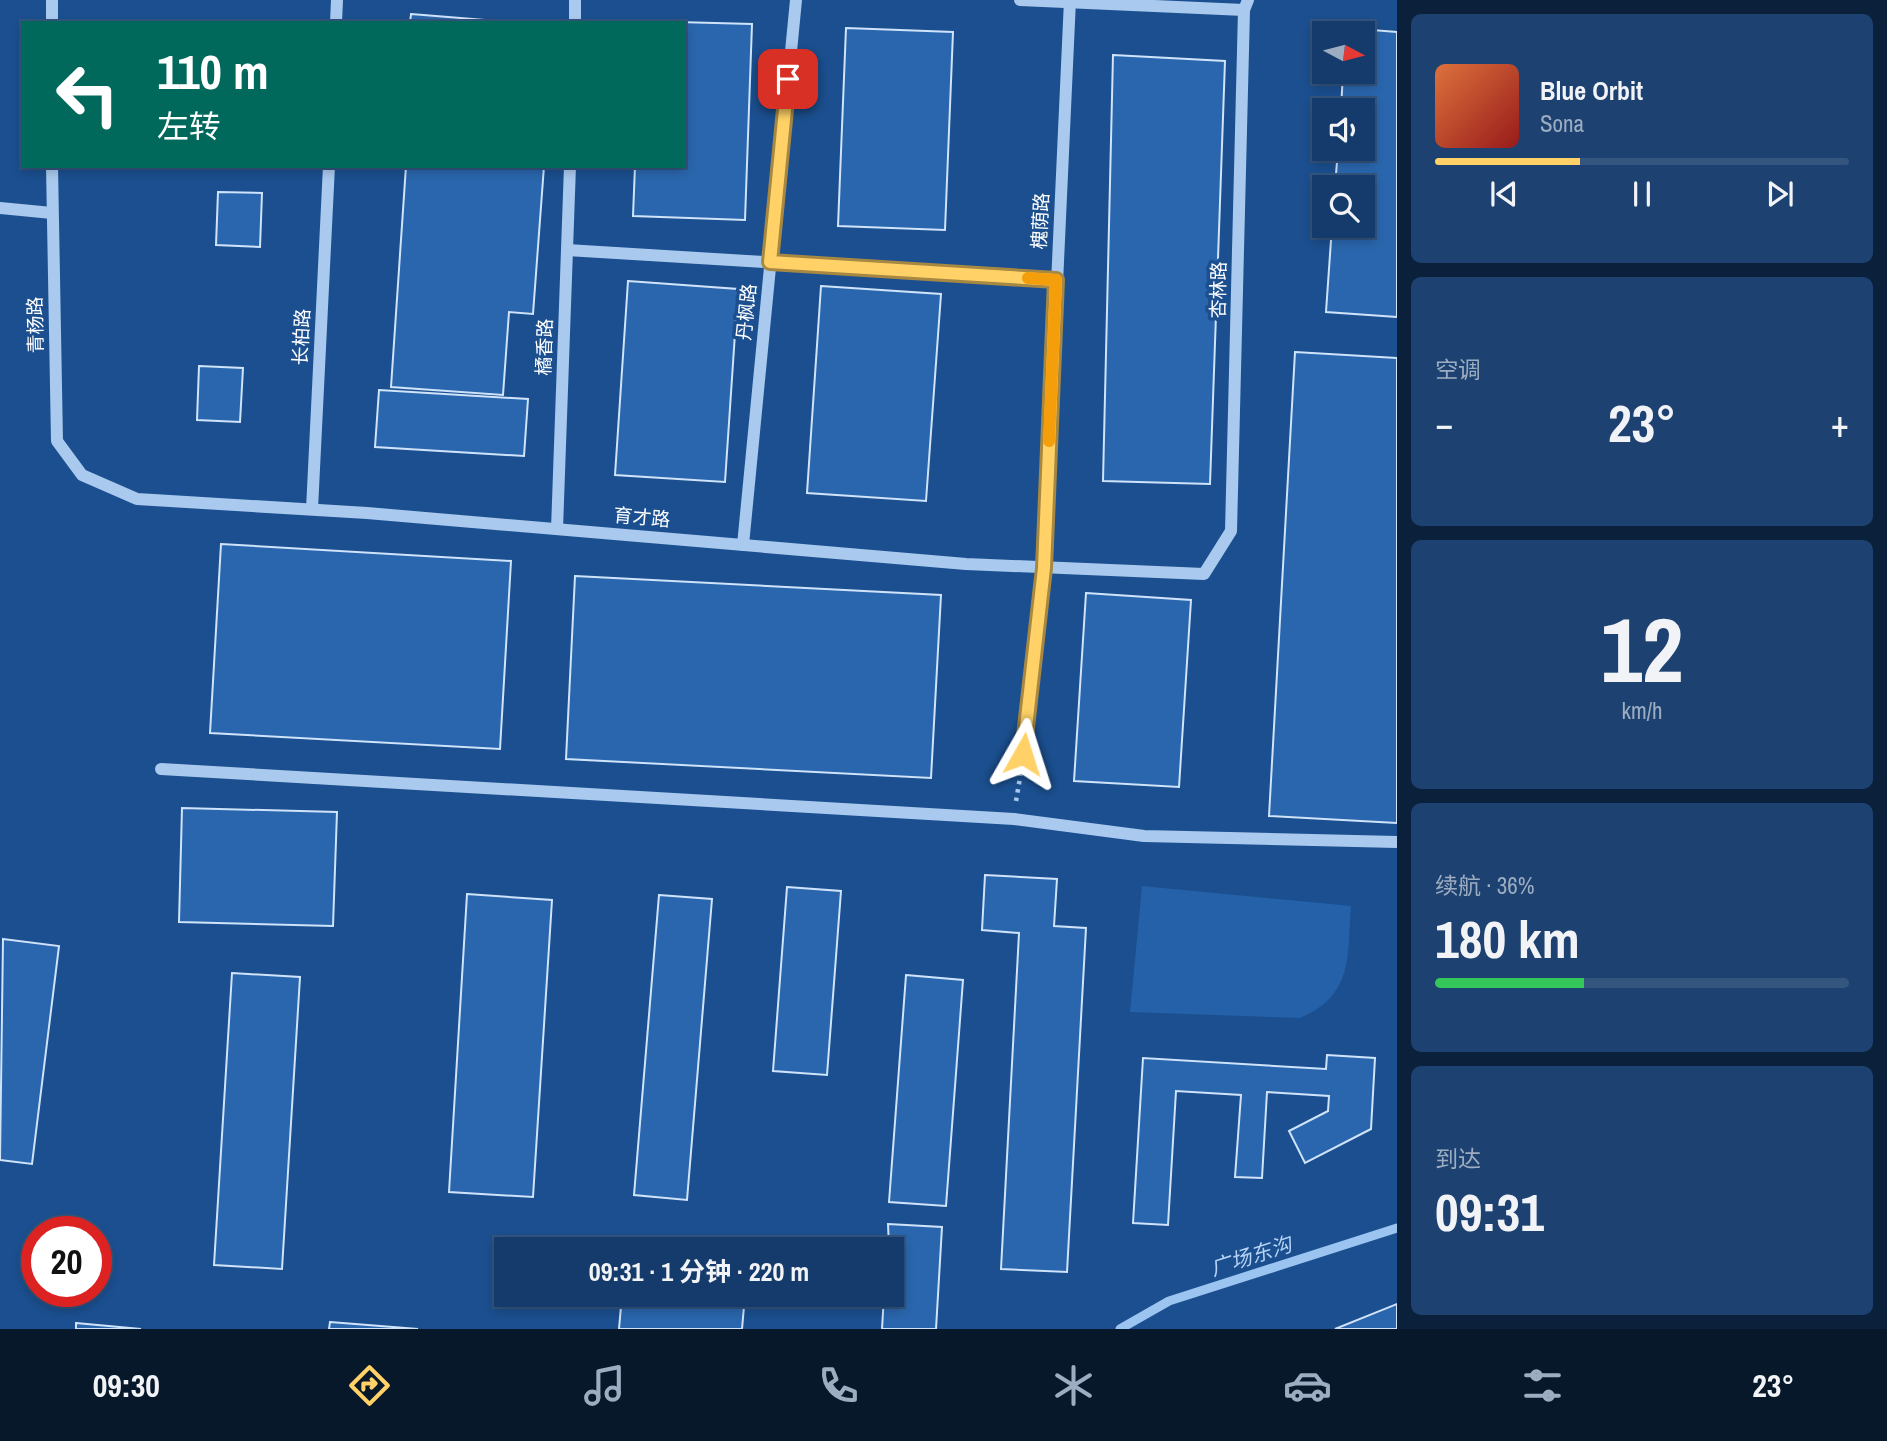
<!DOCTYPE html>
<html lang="zh">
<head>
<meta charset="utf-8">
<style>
	:root { --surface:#143b6b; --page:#1d4271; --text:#f1f3f6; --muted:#9dadc1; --line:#33557e; --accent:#ffd166 }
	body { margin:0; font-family:"Archivo Narrow","Noto Sans SC",sans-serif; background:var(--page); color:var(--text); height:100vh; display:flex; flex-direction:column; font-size:26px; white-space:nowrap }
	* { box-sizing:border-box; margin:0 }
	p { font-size:23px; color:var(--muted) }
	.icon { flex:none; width:38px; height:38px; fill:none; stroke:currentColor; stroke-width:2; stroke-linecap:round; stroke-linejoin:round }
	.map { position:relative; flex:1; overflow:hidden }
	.panel { display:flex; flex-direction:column; gap:14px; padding:14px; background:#0b203b; width:490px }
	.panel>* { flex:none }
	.banner { position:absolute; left:21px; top:21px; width:665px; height:147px; border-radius:0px; box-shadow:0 4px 10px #0003,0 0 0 2px var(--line); background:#00695c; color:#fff; overflow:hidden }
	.needle { width:46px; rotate:97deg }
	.fabs { position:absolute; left:1312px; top:21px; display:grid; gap:14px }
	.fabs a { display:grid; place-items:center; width:63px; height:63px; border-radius:0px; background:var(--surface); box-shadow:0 4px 10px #0003,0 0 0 2px var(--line); font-size:35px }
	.speed { position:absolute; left:21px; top:1216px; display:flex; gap:14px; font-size:35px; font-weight:700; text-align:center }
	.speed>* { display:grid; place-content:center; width:91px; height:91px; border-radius:50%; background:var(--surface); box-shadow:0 4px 10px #0003,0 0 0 2px var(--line); line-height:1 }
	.speed .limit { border:10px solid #d22; background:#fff; color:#111 }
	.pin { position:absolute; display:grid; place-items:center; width:60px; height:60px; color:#fff; margin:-30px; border-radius:14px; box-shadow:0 4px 10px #0006 }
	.me { position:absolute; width:77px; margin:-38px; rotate:6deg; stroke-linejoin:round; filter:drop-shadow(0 0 5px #0008) }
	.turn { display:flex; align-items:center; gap:24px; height:147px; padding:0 21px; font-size:32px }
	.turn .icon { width:91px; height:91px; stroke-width:2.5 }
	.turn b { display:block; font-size:49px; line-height:60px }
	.big { font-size:52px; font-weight:700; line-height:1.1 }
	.panel .tile { flex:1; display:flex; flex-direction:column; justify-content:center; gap:10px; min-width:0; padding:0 24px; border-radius:10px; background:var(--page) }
	.panel .dial { align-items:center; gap:0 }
	.dial b { font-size:91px; line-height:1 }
	.song { display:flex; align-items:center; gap:21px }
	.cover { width:84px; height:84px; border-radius:10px; background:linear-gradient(135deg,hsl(20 70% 55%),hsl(0 70% 35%)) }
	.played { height:7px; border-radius:4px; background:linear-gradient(90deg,var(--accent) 35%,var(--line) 35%) }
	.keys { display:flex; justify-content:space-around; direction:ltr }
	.heat { display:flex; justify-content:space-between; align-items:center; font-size:38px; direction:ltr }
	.charge { height:10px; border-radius:5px; background:linear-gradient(90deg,#34c759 36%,var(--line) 0) }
	.trip { position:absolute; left:494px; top:1237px; width:410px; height:70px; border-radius:0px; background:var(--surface); box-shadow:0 4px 10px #0003,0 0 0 2px var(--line); font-weight:700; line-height:70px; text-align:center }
	.tabs { display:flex; height:112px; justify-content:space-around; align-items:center; background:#08182b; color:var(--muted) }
	.tabs .icon { width:49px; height:49px }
	.tabs .on { color:var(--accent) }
	.tabs b { font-size:32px; color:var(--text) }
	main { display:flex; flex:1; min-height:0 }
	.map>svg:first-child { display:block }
	.green { fill:#2461a8 }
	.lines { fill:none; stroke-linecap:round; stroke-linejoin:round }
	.stream { stroke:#9cc4f0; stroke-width:9 }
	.building { fill:#2a66ad; stroke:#cfe3fa; stroke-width:2 }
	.path { stroke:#a9c9ee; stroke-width:4.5; stroke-dasharray:3.5 5; stroke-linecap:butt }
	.minor { stroke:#a9c9ee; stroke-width:12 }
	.route-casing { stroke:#a68842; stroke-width:18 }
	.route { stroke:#ffd166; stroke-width:12 }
	.slow { stroke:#f59e0b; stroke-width:12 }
	.labels { text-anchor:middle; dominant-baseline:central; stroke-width:7; stroke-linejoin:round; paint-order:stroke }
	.street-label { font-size:19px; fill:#fff; stroke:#1b4f8f }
	.water-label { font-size:21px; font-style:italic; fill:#b5d3f5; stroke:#1b4f8f }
</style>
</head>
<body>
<main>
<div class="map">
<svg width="1397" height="1329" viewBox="0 0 1397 1329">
	<rect width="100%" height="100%" fill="#1b4f8f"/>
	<path class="green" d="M1142 886 1351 906C1347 957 1354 995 1300 1018L1130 1012Z"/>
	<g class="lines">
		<path class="stream" d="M1120 1329 1169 1301 1397 1228"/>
	</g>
	<g class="building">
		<path d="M411 14 521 23H410Z"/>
		<path d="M640 21 752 24 745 220 633 216 635 166H684V23Z"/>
		<path d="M846 28 953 32 945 230 838 226Z"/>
		<path d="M1347 28 1397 32V317L1326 312 1332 226H1363V187H1335L1338 149H1363V110H1341L1343 72H1363V33H1346Z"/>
		<path d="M1113 55 1225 61 1210 484 1103 481Z"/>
		<path d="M406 166H544L533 314 509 312 503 395 391 387Z"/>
		<path d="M218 192 262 193 260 247 216 245Z"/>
		<path d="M628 281 738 289 725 482 615 475Z"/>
		<path d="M821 286 941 294 926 501 807 493Z"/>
		<path d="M1295 352 1397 358V823L1269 816Z"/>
		<path d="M199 366 243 368 240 422 197 420Z"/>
		<path d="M379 390 528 399 524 456 375 447Z"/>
		<path d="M221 544 511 561 500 749 210 733Z"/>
		<path d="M575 576 941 595 931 778 566 759Z"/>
		<path d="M1086 593 1191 600 1179 787 1074 781Z"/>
		<path d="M182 808 337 812 333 926 179 922Z"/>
		<path d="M985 875 1057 879 1054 926 1086 928 1067 1272 1001 1269 1019 933 982 930Z"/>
		<path d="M787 887 841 891 827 1075 773 1071Z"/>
		<path d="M467 894 552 900 533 1197 449 1192Z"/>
		<path d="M659 895 712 899 687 1200 634 1195Z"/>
		<path d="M3 939 59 946 32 1164 0 1160Z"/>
		<path d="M232 973 300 977 282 1269 214 1265Z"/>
		<path d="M906 975 963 980 946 1206 889 1202Z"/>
		<path d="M1327 1055 1375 1058 1371 1129 1305 1163 1289 1131 1328 1111 1329 1096 1267 1092 1262 1178 1235 1177 1241 1095 1176 1091 1168 1225 1133 1223 1143 1058 1326 1069Z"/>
		<path d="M888 1224 942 1227 936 1329H882L884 1295H891Z"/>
		<path d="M622 1295H745L742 1329H619Z"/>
		<path d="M1397 1304V1329H1335Z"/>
		<path d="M330 1322 418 1329H329Z"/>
		<path d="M76 1323 141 1329H76Z"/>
	</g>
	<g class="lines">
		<path class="path" d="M1016 801 1021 772"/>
		<g class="minor">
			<path d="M1020 0 1244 10"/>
			<path d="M52 23V0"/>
			<path d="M336 23 337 0"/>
			<path d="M575 23V0"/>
			<path d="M52 166 57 441 82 475 137 499 367 513 966 564 1204 574 1231 531 1244 10 1248 0"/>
			<path d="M0 208 52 213"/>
			<path d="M567 250 1057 280"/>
			<path d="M312 509 329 166"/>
			<path d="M557 529 570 166"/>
			<path d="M743 545 796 0"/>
			<path d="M1023 754 1044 567 1070 0"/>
			<path d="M161 769 1014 819 1144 836 1397 842"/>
		</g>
	</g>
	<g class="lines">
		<defs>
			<path id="route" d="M788 79 770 262 1056 280 1044 568 1023 754"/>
		</defs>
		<use href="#route" class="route-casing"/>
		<use href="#route" class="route"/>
		<path class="slow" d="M1028 278 1056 280 1049 441"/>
	</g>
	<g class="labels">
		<g class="street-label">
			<text transform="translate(1040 221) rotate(-87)">槐荫路</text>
			<text transform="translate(1218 290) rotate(-89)">杏林路</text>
			<text transform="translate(746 312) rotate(-84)">丹枫路</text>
			<text transform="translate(35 325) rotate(-91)">青杨路</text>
			<text transform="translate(301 337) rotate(-87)">长柏路</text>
			<text transform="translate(544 347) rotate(-88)">橘香路</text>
			<text transform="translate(642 517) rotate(5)">育才路</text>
		</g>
		<g class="water-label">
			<text transform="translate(1251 1256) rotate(-18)">广场东沟</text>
		</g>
	</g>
</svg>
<div class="fabs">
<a><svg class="needle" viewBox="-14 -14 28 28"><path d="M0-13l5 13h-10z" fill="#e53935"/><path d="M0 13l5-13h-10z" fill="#9dadc1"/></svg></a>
<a><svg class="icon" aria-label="sound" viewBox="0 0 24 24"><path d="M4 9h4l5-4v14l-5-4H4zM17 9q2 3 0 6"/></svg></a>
<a><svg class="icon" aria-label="search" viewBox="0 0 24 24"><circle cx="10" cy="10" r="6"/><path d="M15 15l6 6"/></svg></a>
</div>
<div class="speed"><div class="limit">20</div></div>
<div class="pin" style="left:788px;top:79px;background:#d93025"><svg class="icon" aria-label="arrive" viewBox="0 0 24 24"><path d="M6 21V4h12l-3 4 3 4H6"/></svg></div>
<svg class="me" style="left:1023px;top:754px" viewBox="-20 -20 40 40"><path d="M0-17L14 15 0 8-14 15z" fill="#ffd166" stroke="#fff" stroke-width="4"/></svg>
<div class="trip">09:31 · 1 分钟 · 220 m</div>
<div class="banner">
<div class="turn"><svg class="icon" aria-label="left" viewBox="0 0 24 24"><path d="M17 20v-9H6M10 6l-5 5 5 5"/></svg><div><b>110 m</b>左转</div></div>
</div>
</div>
<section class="panel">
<div class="tile">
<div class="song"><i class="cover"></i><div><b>Blue Orbit</b><p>Sona</p></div></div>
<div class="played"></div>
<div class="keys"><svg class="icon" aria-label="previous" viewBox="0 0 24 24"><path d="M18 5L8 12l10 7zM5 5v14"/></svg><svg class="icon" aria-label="pause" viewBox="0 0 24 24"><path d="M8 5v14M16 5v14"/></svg><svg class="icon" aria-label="next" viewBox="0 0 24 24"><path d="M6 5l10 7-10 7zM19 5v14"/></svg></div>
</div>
<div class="tile"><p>空调</p>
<div class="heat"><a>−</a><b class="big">23°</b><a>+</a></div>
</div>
<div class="tile dial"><b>12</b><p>km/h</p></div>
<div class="tile"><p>续航 · 36%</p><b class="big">180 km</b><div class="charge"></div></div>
<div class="tile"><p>到达</p><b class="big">09:31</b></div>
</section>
</main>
<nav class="tabs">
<b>09:30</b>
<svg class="icon on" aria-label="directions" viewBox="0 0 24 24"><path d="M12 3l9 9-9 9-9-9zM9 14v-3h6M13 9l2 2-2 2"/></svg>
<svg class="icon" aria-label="music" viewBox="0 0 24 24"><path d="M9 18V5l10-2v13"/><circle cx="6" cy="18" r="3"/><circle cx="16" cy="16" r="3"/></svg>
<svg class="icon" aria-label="phone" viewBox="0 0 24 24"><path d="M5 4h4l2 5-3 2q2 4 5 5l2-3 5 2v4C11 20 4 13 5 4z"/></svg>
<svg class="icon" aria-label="climate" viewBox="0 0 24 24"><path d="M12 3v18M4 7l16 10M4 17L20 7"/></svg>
<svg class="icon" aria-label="car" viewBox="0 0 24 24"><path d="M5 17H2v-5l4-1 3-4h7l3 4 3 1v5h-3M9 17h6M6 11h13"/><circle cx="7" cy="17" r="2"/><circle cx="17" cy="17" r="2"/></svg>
<svg class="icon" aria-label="filters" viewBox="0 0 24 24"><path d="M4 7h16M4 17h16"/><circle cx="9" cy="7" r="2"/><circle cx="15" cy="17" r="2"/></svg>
<b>23°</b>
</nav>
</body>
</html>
